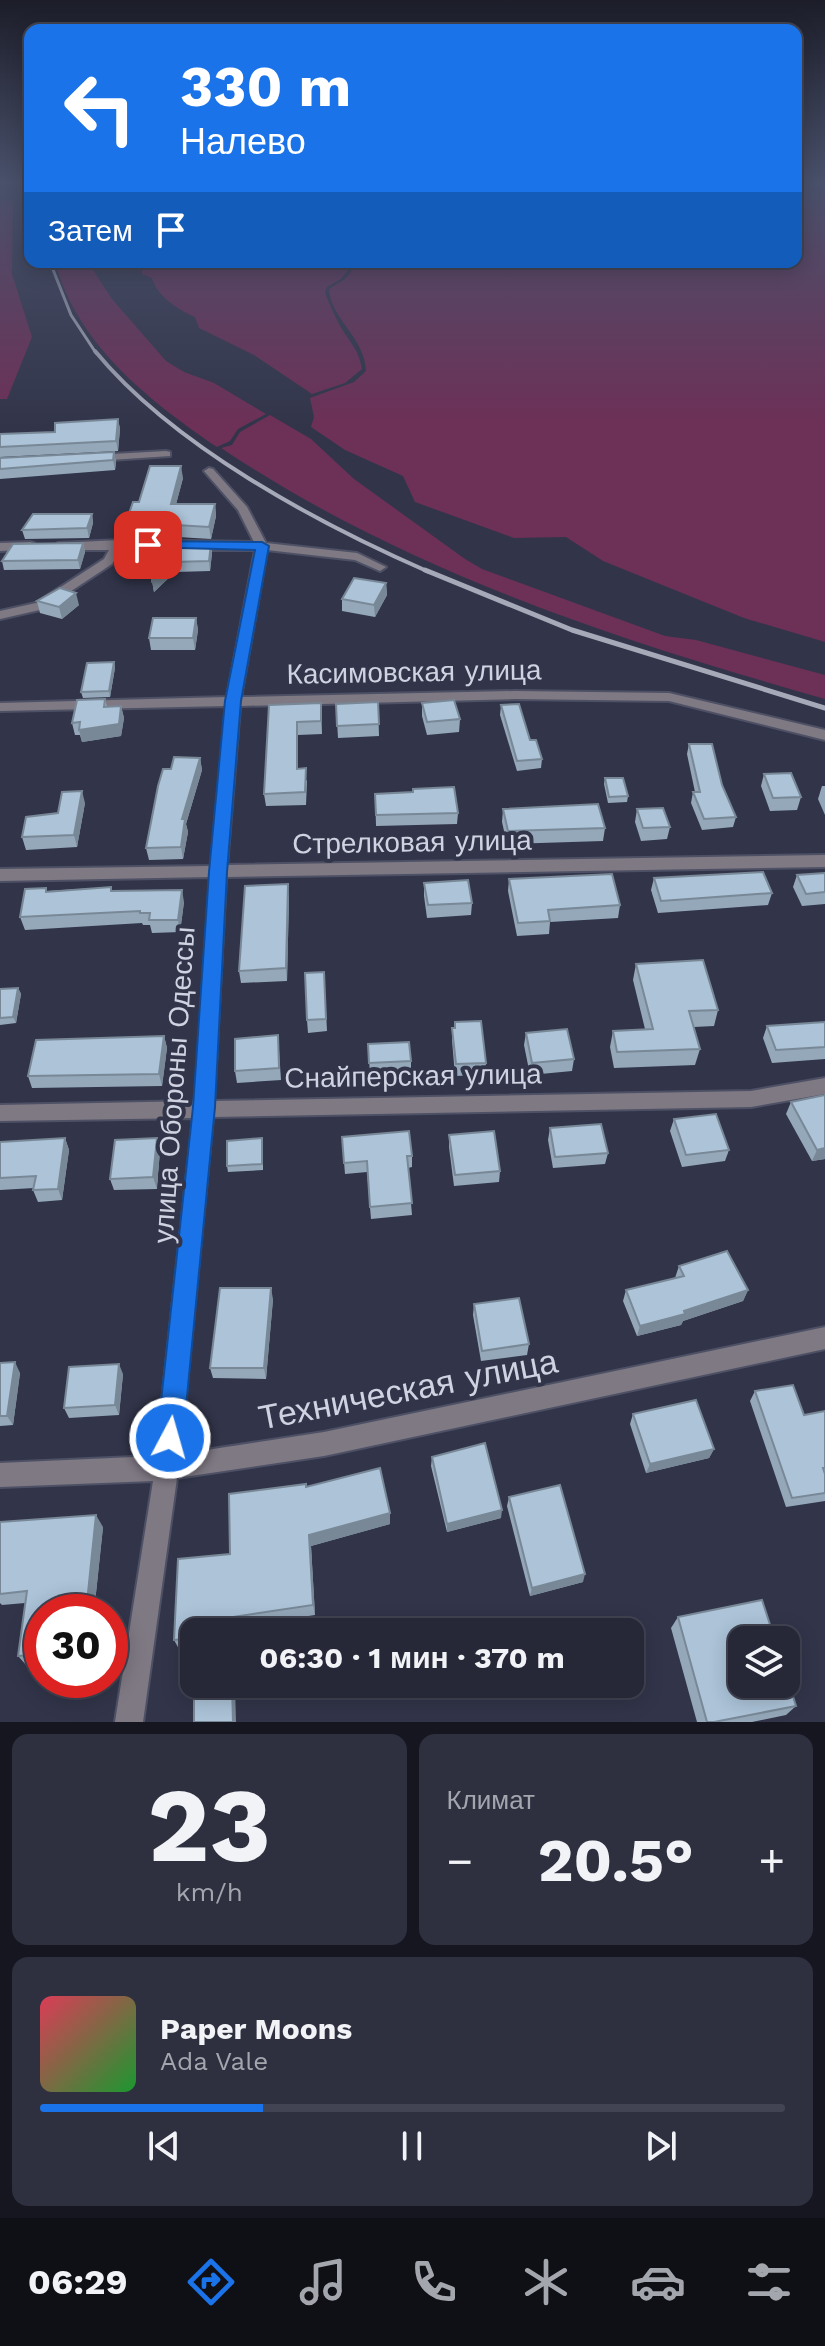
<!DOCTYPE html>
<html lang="ru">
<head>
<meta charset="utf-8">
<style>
	:root { --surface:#262838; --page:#2e3040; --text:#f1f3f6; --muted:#a4a6ae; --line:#424453; --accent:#1a73e8 }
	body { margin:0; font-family:"Work Sans",sans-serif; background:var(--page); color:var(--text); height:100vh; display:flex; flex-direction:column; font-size:30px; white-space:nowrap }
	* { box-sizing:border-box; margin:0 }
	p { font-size:26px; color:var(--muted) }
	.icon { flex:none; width:44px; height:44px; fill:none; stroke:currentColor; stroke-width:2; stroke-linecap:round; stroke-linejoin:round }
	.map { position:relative; height:1722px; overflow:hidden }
	.details { display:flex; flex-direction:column; gap:12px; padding:12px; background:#15161f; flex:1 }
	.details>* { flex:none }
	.top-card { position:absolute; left:24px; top:24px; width:778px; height:244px; border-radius:16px; box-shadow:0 4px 20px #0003,0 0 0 2px var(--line); background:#1a73e8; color:#fff; overflow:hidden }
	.buttons { position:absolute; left:728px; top:1626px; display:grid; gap:16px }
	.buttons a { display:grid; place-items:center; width:72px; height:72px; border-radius:16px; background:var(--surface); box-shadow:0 4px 20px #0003,0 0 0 2px var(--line); font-size:40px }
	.speed { position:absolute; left:24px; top:1594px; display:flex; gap:16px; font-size:40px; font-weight:700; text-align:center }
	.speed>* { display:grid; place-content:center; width:104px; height:104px; border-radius:50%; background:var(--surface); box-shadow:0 4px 20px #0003,0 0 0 2px var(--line); line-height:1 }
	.speed .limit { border:12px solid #d22; background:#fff; color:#111 }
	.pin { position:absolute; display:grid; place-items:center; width:68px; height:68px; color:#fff; margin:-34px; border-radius:16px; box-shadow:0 4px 12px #0006 }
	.me { position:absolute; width:88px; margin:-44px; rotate:6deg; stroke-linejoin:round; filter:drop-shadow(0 0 6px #0008) }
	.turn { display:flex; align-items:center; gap:28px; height:168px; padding:0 24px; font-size:36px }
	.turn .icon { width:104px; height:104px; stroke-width:2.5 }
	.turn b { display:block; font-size:56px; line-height:68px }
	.then { display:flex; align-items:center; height:76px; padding:0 24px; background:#0003; gap:16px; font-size:30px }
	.big { font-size:60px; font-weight:700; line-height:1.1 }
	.details .widget { flex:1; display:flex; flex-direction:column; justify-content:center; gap:12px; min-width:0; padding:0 28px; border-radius:16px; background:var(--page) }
	.details .dial { align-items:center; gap:0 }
	.dial b { font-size:104px; line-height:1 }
	.song { display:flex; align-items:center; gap:24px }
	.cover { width:96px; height:96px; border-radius:12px; background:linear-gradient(135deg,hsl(350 70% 55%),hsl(130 70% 35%)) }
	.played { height:8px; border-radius:4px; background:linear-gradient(90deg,var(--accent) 30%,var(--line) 30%) }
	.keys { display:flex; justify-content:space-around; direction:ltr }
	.heat { display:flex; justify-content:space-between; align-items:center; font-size:44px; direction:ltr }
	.details .tiles { flex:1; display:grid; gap:12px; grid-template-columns:1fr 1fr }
	.widget:last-child { grid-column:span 2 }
	.trip { position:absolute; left:180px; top:1618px; width:464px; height:80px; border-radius:16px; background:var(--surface); box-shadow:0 4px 20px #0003,0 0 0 2px var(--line); font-weight:700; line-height:80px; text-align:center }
	.dock { display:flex; height:128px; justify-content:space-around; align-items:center; background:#0f1016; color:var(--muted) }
	.dock .icon { width:56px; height:56px }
	.dock .selected { color:var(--accent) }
	.dock b { font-size:36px; color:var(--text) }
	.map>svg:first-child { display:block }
	.green { fill:#6d3057 }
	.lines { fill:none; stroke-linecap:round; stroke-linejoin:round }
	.minor-casing { stroke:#4e5165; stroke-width:4 }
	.minor { fill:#7f7984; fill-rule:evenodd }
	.rail-far2 { stroke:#a6a9b8; stroke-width:3 }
	.rail-far1 { stroke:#a6a9b8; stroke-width:4 }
	.rail { stroke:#a6a9b8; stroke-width:5 }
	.wall { fill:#94a8ba }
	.shaded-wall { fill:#788897 }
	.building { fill:#acc3d8; stroke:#788897; stroke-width:2 }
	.route { fill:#1a73e8; stroke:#114b97; stroke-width:2 }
	.labels { text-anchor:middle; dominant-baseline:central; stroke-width:8; stroke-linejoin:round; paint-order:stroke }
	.street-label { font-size:28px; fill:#cfd2e0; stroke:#32354a }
	.near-street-label { font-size:34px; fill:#cfd2e0; stroke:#32354a }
</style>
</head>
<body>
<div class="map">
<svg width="825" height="1722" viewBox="0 0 825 1722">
	<rect width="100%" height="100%" fill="#32354a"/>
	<g class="green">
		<path d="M796 184H825V642L744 618 603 561 566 537 514 538 415 502 403 476 345 450 311 427 314 417 310 398 354 382 366 371C365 337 331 320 329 289L345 279 359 262H796Z"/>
		<path d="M13 199 12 274 32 337 7 399H0V200Z"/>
		<path d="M55 262H88L112 299 166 361 184 372 214 383 266 414 238 429 230 441 217 447C149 401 77 344 55 262Z"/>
		<path d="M133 262H355L341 279 327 287 325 293C329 303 334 314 338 322 347 340 358 346 362 369L345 383 312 394 254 355 199 328 195 317C178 310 156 295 152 278L142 274V268Z"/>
		<path d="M270 415 311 439 354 479 465 559 482 569 665 636 696 640 825 675V699C614 639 405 571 221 448L232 445 240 432Z"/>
	</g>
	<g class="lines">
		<defs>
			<g id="minor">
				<path d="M166 451 170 452V456L95 461 90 458 95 455Z"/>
				<path d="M209 468 213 469 247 507 266 543 357 553 386 567 380 571 355 560 267 550 241 697 515 691 669 693 825 730V740L669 701 515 699 240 706 227 865 825 855V867L226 877 214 1101 751 1091 825 1078V1094L751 1107 213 1117 180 1454 324 1432 825 1327V1349L324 1456 177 1478 143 1722H115L153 1481 0 1487V1463L156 1456 193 1118 0 1121V1105L195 1101 210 877 0 881V869L211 866 226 706 0 711V703L227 697 255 550H121L112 564 44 609 0 619V611L36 603 104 559 109 550H62L58 549V543L119 540 254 542 238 510 204 471Z"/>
				<path d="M30 542 34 543V549L0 551V543Z"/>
			</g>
		</defs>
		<use href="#minor" class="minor-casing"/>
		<use href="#minor" class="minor"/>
		<path class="rail-far2" d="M50 262 71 315 96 353"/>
		<path class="rail-far1" d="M95 351C173 446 317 523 429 572"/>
		<path class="rail" d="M425 570 572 630 825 708"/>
	</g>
	<g class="wall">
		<path d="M118 419 120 429 118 451 0 457V434L55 432Z"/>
		<path d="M114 452 116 462 115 470 0 479V458Z"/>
		<path d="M183 478 176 504H215L216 516 211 539 128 534 126 522 139 502Z"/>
		<path d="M92 514 93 523 89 538 25 539 22 530Z"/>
		<path d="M153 542 211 543 212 553 210 571 175 572 154 592 152 581Z"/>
		<path d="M83 543 85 552 80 569 4 570 2 561Z"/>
		<path d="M386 583 387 595 375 617 342 611V599Z"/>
		<path d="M37 601 79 605 62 619 40 613Z"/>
		<path d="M196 618 198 630 195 650H151L149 638Z"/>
		<path d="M114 662 115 668 110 697 83 698 81 692Z"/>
		<path d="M105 699 107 707 121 706 124 718 121 736 82 742 80 735H75L72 723Z"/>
		<path d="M378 702 379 736 338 738 336 704Z"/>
		<path d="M321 703 322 734 298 735V769L307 781 306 805 266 806 264 794 269 705Z"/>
		<path d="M422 703 460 719 459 732 427 735 422 716Z"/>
		<path d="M501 705 530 740 542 759 541 768 517 771 500 715Z"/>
		<path d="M689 744 722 785 736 817 733 827 702 830 691 803 693 792H695L687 754Z"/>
		<path d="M200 758 202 770 186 824 188 832 183 859 149 860 146 848 171 769Z"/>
		<path d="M764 774 801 797 797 810 770 811 761 786Z"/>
		<path d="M605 778 628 796 627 802 608 803 604 784Z"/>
		<path d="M822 786H825V815L818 799Z"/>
		<path d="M375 794 458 813 457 824 376 826Z"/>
		<path d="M85 803 77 847 26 850 22 837Z"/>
		<path d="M503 809 605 828 603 841 507 844 502 822Z"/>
		<path d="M637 809 670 827 667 839 641 841 635 822Z"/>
		<path d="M825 873V904L802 906 793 887 797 875Z"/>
		<path d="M654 878 772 893 768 905 658 913 651 890Z"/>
		<path d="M509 879 620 905 618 918 550 922 549 934 517 936 508 891Z"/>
		<path d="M424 883 472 903 471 915 427 918 424 896Z"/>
		<path d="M111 887 112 891 184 902 180 932 152 933 150 925H143L142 923 25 930 20 917 46 888 47 891Z"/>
		<path d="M289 897 287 981 241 983 239 971Z"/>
		<path d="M636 964 718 1010 714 1026 694 1027 700 1049 695 1065 614 1068 610 1047 613 1031 645 1029 633 980Z"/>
		<path d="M324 972 327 1031 308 1033 307 1020Z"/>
		<path d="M18 988 21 994 16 1023 0 1025V989Z"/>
		<path d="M455 1022 486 1063 485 1075 455 1076 452 1040V1028H454Z"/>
		<path d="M825 1022V1059L772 1063 763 1038 767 1026Z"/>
		<path d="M526 1033 574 1059 572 1071 530 1075 524 1045Z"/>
		<path d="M278 1035 281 1080 237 1083 235 1071Z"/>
		<path d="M164 1036 167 1048 162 1086 32 1088 28 1076Z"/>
		<path d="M368 1044 411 1061V1073L370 1075Z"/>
		<path d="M825 1095V1159L812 1161 786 1114 791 1102Z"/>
		<path d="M674 1119 729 1150 725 1161 682 1167 670 1131Z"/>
		<path d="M550 1128 608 1153 605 1164 553 1168 548 1140Z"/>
		<path d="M449 1135 500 1171 499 1182 454 1186 449 1147Z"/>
		<path d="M342 1137 412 1156V1167L408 1168 412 1215 371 1219 367 1172 345 1174Z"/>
		<path d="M65 1138 69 1150 62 1200 38 1202 33 1190 34 1188 0 1190V1142Z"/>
		<path d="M263 1144V1170L228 1172 227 1166Z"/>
		<path d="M160 1150 157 1189 114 1190 110 1179Z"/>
		<path d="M679 1266 748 1290 743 1301 683 1321 681 1325 637 1336 623 1301 626 1290 675 1278Z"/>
		<path d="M273 1299 266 1379 213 1378 210 1368Z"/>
		<path d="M474 1304 529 1344 527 1355 481 1361 473 1315Z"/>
		<path d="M0 1363 20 1373 13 1425 0 1426Z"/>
		<path d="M123 1374 119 1415 69 1418 64 1408Z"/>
		<path d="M755 1391 804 1415 825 1411V1501L786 1507 750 1401Z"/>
		<path d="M633 1414 714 1449 709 1458 646 1473 630 1424Z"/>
		<path d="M432 1457 501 1518 447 1532 431 1466Z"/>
		<path d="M306 1487 390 1513V1524L311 1546 315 1615 217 1630 194 1632V1648L179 1649 174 1640 230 1554Z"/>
		<path d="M509 1497 583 1582 530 1596 507 1506Z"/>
		<path d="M0 1522 103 1527 94 1612H42V1665L27 1666 18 1656 25 1603 2 1605 0 1603Z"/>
		<path d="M678 1617 796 1706 786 1715 752 1722H697L671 1628Z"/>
	</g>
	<g class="shaded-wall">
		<path d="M118 419 120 429 118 451 116 441Z"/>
		<path d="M114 452 116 462 115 470 113 460Z"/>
		<path d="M181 466 183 478 173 516 171 504Z"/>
		<path d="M215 504 216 516 211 539 209 527Z"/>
		<path d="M92 514 93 523 89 538 87 528Z"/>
		<path d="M83 543 85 552 80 569 78 560Z"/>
		<path d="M211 543 212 553 210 571 209 561Z"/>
		<path d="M173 562 175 572 154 592 152 581Z"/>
		<path d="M386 583 387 595 375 617 374 605Z"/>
		<path d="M76 593 79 605 62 619 59 607Z"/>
		<path d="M196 618 198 630 195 650 193 638Z"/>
		<path d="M114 662 115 668 110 697 109 691Z"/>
		<path d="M121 706 124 718 121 736 82 742 79 730Z"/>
		<path d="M297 722 298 735V781L297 769Z"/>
		<path d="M200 758 202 770 186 824 188 832 183 859 181 847 182 819Z"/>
		<path d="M82 791 85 803 77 847 74 835Z"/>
		<path d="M288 884 289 897 287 981 286 968Z"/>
		<path d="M182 890 184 902 180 932 178 920Z"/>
		<path d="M18 988 21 994 16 1023 13 1017Z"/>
		<path d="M164 1036 167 1048 162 1086 159 1074Z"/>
		<path d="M65 1138 69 1150 62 1200 58 1189Z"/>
		<path d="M157 1138 160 1150 157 1189 153 1177Z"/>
		<path d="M825 1148V1159L812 1161 817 1150Z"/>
		<path d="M271 1288 273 1299 266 1379 264 1368Z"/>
		<path d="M748 1290 743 1301 683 1321 681 1325 637 1336 640 1326Z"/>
		<path d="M15 1362 20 1373 13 1425 7 1416Z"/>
		<path d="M119 1364 123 1374 119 1415 115 1405Z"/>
		<path d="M714 1449 709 1458 646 1473 650 1464Z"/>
		<path d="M502 1510 501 1518 447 1532V1524Z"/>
		<path d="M390 1513V1524L311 1546 315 1615 313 1605 309 1535Z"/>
		<path d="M96 1515 103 1527 94 1612H86Z"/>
		<path d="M585 1574 583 1582 530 1596 532 1588Z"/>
		<path d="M213 1620 217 1630V1632H213Z"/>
		<path d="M232 1684 235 1685 236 1722H233Z"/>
	</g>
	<g class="building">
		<path d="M118 419 116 441 0 447V434L55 432V423Z"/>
		<path d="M114 452 113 460 0 469V458Z"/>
		<path d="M150 466H181L171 504H215L209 527 126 522 133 502H139Z"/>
		<path d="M33 514H92L87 528 22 530Z"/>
		<path d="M153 542 211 543 209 561 173 562 152 581Z"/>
		<path d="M83 543 78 560 2 561 13 544Z"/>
		<path d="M354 578 386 583 374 605 342 599Z"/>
		<path d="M60 588 76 593 59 607 37 601Z"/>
		<path d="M153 618H196L193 638H149Z"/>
		<path d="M114 662 109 691 81 692 87 663Z"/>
		<path d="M105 699 104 707 121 706 119 724 79 730 80 722 72 723 77 700Z"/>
		<path d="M454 700 460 719 427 722 422 703Z"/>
		<path d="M378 702 379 724 337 726 336 704Z"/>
		<path d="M321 703V721L297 722V769L306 768 305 792 264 794 269 705Z"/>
		<path d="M519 704 530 740H536L542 759 517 761 501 705Z"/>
		<path d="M689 744H712L722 785 736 817 704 819 693 792H700Z"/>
		<path d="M174 757 200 758 182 819H185L181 847 146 848 158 786 163 769H171Z"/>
		<path d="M791 773 801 797 773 798 764 774Z"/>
		<path d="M605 778H623L628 796 609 797Z"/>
		<path d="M454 787 458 813 376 815 375 794 413 792V789Z"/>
		<path d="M82 791 74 835 22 837 26 817 58 813 62 792Z"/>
		<path d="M598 804 605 828 508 831 503 809Z"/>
		<path d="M663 808 670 827 643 828 637 809Z"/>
		<path d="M763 872 772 893 661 901 654 878Z"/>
		<path d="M825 873V892L806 894 797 875Z"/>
		<path d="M612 874 620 905 548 910 550 921 518 923 509 879Z"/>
		<path d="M468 880 472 903 428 905 424 883Z"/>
		<path d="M288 884 286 968 239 971 245 886Z"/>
		<path d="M111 887V891L182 890 178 920H149L150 913H140V911L20 917 25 889 46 888V892Z"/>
		<path d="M703 960 718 1010 689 1011 700 1049 617 1052 613 1031 653 1029 636 964Z"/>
		<path d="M324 972 326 1019 307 1020 305 973Z"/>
		<path d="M18 988 13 1017 0 1018V989Z"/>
		<path d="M481 1021 486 1063 456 1064 452 1028H455V1022Z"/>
		<path d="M825 1022V1047L776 1050 767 1026Z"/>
		<path d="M567 1029 574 1059 532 1063 526 1033Z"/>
		<path d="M278 1035 279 1068 235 1071V1039Z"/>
		<path d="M164 1036 159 1074 28 1076 36 1040Z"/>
		<path d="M409 1042 411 1061 369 1063 368 1044Z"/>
		<path d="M825 1095V1148L817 1150 791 1102Z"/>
		<path d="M716 1114 729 1150 686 1155 674 1119Z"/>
		<path d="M601 1124 608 1153 555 1157 550 1128Z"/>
		<path d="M409 1131 412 1156H407L412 1203 370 1207 367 1161 344 1163 342 1137Z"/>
		<path d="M494 1131 500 1171 455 1175 449 1135Z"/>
		<path d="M65 1138 58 1189 33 1190 36 1176 0 1178V1142Z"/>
		<path d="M157 1138 153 1177 110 1179 115 1140Z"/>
		<path d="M262 1138V1164L227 1166V1141Z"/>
		<path d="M727 1251 748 1290 684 1311 685 1314 640 1326 626 1290 684 1276 679 1266Z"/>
		<path d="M220 1288H271L264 1368H210Z"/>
		<path d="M519 1298 529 1344 482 1351 474 1304Z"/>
		<path d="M15 1362 7 1416H0V1363Z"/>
		<path d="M119 1364 115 1405 64 1408 69 1367Z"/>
		<path d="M793 1385 804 1415 825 1411V1468H823L825 1474V1493L792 1498 755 1391Z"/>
		<path d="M696 1400 714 1449 650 1464 633 1414Z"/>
		<path d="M485 1443 502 1510 447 1524 432 1457Z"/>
		<path d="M380 1468 390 1513 309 1535 313 1605 213 1620V1632H194V1638L174 1640 178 1559 230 1554 229 1494 306 1484V1487Z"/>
		<path d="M560 1485 585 1574 532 1588 509 1497Z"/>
		<path d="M96 1515 86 1612H42V1654L18 1656 27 1591 0 1594V1522Z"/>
		<path d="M762 1600 775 1640H742V1684H786V1674L796 1706 714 1722H707L678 1617Z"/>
		<path d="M197 1684H232L233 1722H194V1685Z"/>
	</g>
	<linearGradient id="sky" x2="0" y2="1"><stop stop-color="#1c1d29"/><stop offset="0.43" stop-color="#49516b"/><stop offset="1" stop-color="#49516b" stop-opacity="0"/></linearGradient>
	<rect width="825" height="425" fill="url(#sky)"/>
	<path class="route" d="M148 541 262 542 269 546 241 701 227 872 215 1107 183 1438 179 1447 170 1451 161 1447 157 1438 193 1107 209 872 225 701 255 550 143 547 141 545Z"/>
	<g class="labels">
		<g class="street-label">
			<text transform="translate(414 672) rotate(-1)">Касимовская улица</text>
			<text transform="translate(412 842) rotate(-1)">Стрелковая улица</text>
			<text transform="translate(413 1076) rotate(-1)">Снайперская улица</text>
			<text transform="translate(174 1085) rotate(-86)">улица Обороны Одессы</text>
		</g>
		<g class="near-street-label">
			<text transform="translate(408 1389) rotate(-11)">Техническая улица</text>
		</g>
	</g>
</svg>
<div class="buttons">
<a><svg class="icon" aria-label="layers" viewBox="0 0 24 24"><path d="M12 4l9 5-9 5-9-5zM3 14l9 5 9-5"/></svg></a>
</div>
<div class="speed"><div class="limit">30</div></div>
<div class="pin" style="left:148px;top:545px;background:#d93025"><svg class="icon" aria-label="arrive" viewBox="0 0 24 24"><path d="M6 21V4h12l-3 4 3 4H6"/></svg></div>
<svg class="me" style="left:170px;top:1438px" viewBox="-20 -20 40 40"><circle r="17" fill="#1a73e8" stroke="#fff" stroke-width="3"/><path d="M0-11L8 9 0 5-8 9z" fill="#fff"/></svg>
<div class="trip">06:30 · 1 мин · 370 m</div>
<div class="top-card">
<div class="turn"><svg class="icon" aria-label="left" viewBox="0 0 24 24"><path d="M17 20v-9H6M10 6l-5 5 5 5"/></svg><div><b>330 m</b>Налево</div></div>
<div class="then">Затем<svg class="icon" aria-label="arrive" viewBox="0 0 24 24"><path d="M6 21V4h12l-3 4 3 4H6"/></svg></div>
</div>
</div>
<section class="details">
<div class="tiles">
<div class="widget dial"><b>23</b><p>km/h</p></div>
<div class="widget"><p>Климат</p>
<div class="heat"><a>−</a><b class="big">20.5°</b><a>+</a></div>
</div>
<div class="widget">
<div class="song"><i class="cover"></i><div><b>Paper Moons</b><p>Ada Vale</p></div></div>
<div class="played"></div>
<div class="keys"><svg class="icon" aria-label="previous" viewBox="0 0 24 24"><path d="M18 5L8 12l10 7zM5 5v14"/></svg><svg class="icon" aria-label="pause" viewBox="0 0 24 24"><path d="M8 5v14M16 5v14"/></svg><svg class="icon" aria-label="next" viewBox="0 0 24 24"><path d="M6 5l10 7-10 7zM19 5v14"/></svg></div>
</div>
</div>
</section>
<nav class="dock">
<b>06:29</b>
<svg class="icon selected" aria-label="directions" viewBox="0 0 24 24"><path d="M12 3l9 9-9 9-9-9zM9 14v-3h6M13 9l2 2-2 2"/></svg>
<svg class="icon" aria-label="music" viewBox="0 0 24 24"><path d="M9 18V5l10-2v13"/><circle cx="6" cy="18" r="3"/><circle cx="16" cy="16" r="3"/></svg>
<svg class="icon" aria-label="phone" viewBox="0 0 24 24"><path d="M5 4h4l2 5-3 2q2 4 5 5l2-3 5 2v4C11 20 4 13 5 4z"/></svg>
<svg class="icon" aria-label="climate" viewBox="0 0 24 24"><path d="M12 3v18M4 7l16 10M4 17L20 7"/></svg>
<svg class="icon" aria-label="car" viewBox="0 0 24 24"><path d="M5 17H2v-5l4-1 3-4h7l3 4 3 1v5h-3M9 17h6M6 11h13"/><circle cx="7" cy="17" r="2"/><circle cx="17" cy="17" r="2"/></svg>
<svg class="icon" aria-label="filters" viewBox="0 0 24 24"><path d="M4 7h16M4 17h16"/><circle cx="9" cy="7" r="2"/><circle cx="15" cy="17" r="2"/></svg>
</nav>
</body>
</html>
